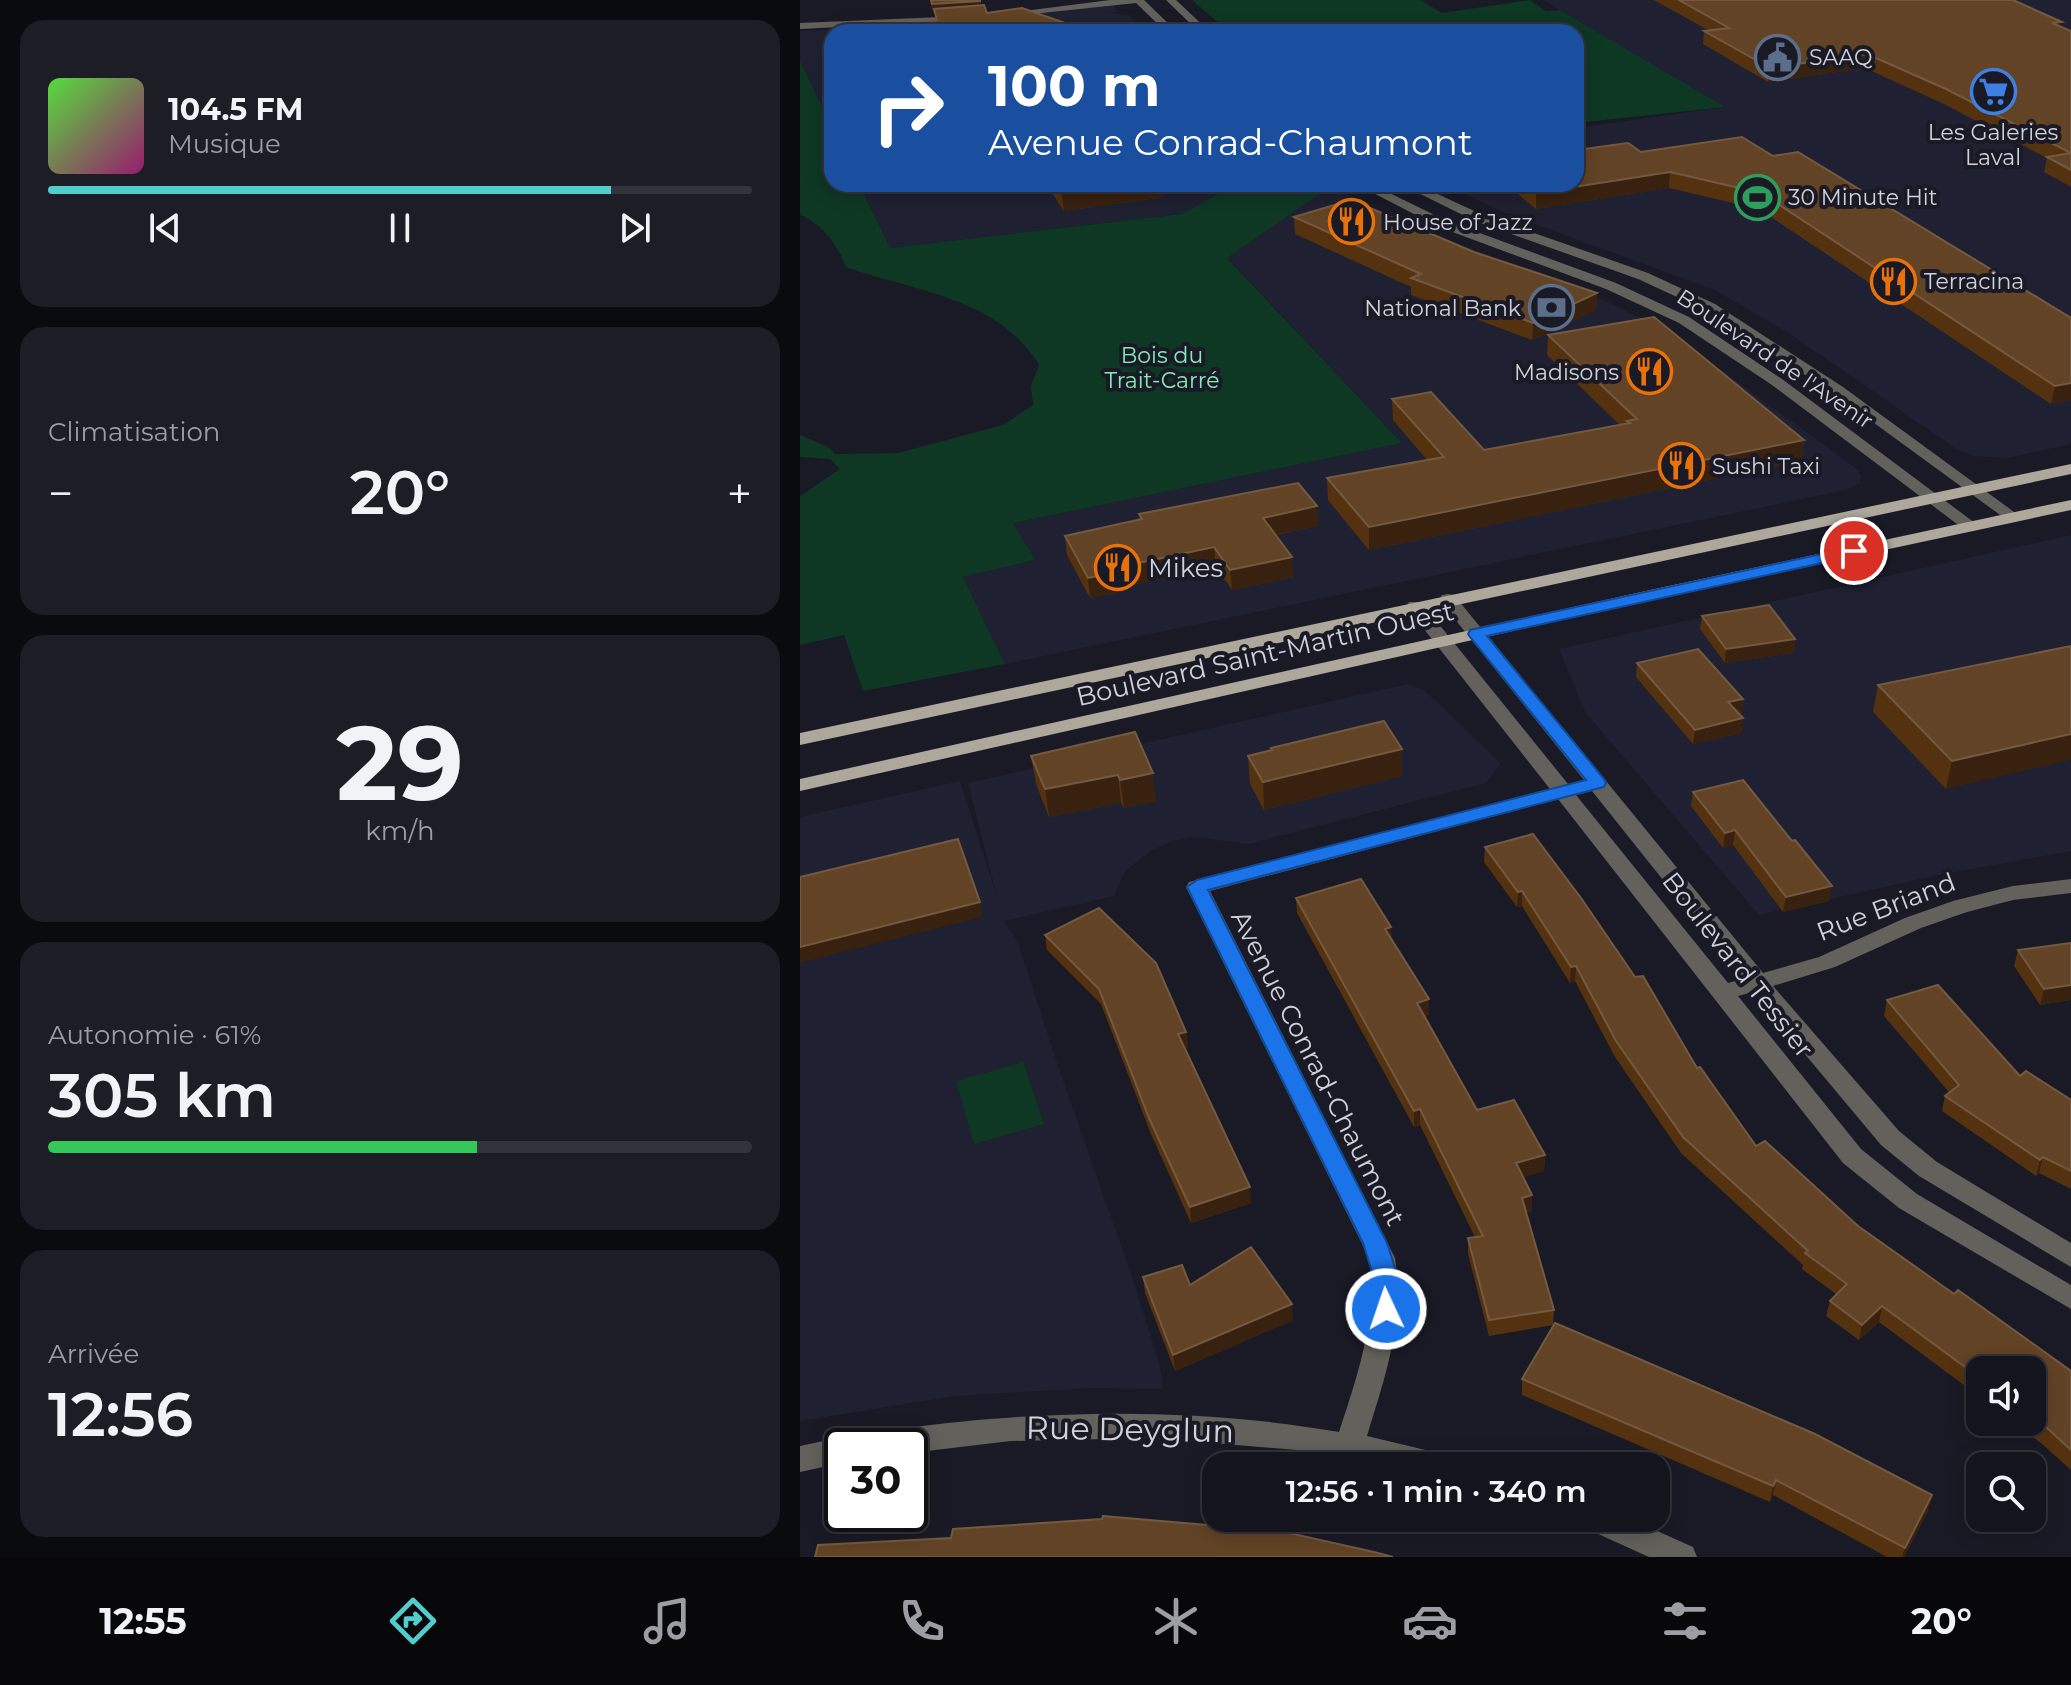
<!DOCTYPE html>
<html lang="fr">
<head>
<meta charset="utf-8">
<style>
	:root { --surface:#13141c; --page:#1c1d25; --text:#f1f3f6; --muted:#9d9ea3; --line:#32333b; --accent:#52cdce }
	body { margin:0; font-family:Montserrat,sans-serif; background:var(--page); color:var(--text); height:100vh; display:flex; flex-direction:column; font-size:30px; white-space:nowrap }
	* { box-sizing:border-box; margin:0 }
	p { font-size:26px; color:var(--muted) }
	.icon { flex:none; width:44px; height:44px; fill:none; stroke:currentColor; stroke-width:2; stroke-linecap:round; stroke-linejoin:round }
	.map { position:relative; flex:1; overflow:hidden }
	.drawer { display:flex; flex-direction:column; gap:20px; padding:20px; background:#0a0b0f; width:800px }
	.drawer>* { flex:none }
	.banner { position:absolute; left:24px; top:24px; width:760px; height:168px; border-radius:24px; box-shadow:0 4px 20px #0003,0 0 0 2px var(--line); background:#1a4fa0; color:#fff; overflow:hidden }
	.controls { position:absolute; left:1166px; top:1356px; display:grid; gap:16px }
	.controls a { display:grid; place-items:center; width:80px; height:80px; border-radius:16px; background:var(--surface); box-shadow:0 4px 20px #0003,0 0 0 2px var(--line); font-size:40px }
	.speed { position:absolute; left:24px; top:1428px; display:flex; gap:16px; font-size:40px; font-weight:700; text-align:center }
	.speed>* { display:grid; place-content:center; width:104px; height:104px; border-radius:50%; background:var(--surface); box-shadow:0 4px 20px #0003,0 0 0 2px var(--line); line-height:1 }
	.speed .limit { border:4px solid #111; border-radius:12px; background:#fff; color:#111 }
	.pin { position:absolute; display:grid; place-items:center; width:68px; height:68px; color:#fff; margin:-34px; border:4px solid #fff; border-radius:50%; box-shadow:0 2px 8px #0007 }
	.me { position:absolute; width:88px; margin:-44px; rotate:357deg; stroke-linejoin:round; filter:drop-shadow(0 0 6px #0008) }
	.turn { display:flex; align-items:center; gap:28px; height:168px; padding:0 32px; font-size:36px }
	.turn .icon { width:104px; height:104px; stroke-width:2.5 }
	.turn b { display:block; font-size:56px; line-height:68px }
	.big { font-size:60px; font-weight:600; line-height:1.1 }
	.drawer .card { flex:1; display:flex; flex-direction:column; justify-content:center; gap:12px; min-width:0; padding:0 28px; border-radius:24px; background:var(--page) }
	.drawer .dial { align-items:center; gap:0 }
	.dial b { font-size:104px; line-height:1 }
	.song { display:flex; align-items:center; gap:24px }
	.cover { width:96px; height:96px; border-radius:12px; background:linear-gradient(135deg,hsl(110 70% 55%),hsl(320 70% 35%)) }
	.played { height:8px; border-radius:4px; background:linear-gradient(90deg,var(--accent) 80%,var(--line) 80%) }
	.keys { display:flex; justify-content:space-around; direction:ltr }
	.heat { display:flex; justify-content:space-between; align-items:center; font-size:44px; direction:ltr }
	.charge { height:12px; border-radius:6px; background:linear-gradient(90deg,#34c759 61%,var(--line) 0) }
	.trip { position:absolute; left:402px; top:1452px; width:468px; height:80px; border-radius:24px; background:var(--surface); box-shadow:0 4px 20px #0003,0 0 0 2px var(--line); font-weight:600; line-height:80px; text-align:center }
	.menu { display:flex; height:128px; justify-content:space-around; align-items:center; background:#08080b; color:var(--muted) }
	.menu .icon { width:56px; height:56px }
	.menu .selected { color:var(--accent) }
	.menu b { font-size:36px; color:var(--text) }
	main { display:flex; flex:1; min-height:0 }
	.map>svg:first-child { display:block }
	.built { fill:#1f2031 }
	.green { fill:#0e3724 }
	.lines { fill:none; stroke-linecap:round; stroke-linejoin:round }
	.minor { fill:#63615b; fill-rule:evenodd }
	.major { fill:#ada89b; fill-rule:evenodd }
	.wall { fill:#55320f }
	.shaded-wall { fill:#38210f }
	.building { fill:#624325; stroke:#745941; stroke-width:2 }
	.route { fill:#1a73e8; stroke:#114b97; stroke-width:2 }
	.labels { text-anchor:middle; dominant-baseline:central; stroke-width:8; stroke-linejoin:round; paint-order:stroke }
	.far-poi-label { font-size:22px; fill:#d0d1d9; stroke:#191a25; text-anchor:start }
	.far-park-label { font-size:22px; fill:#81eab5; stroke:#191a25 }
	.far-street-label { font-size:22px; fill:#d0d1d9; stroke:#191a25 }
	.poi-label { font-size:26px; fill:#d0d1d9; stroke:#191a25; text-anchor:start }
	.street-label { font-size:26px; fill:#d0d1d9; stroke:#191a25 }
	.near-street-label { font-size:32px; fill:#d0d1d9; stroke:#191a25 }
</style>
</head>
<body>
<main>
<section class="drawer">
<div class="card">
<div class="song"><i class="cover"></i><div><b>104.5 FM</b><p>Musique</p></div></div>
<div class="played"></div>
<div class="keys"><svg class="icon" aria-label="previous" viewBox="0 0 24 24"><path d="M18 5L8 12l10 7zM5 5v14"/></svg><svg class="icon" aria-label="pause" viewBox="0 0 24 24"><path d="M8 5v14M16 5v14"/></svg><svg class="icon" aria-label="next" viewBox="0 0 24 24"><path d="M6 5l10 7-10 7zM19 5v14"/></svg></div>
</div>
<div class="card"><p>Climatisation</p>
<div class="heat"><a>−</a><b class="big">20°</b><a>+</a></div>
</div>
<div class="card dial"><b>29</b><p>km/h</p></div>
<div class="card"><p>Autonomie · 61%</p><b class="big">305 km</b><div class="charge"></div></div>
<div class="card"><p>Arrivée</p><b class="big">12:56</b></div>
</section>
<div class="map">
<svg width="1271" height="1557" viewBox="0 0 1271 1557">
	<rect width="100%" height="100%" fill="#191a25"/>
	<g class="built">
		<path d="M743 0H1271V444L1207 458 1173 456 1158 450 989 333 915 290 702 212 644 184H776V128L924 107Z"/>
		<path d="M313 5 318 11 310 13 329 15 348 32H32V127L0 60V31L125 25Z"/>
		<path d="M59 184H436L382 214 90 248Z"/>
		<path d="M530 187 666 250 785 291 869 332 1057 469 1061 476 1060 483 1046 490 205 664 163 577 234 560 212 523 602 443 427 257Z"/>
		<path d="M1271 535V851L1138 875 959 915 785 712 759 649Z"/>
		<path d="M608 684 624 690 701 763 686 783 449 844 393 837 373 841 352 850 325 871 314 896 204 921 217 940 259 1069 327 1262 360 1365 363 1389 290 1388 155 1396 0 1421V817L160 781 198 900 168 783Z"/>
	</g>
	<g class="green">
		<path d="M392 0H621L642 13 730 0 746 11 760 10 925 107 776 123V32H429Z"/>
		<path d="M0 60 32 127V184H59L90 248 382 214 436 184H526L530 187 427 258 602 443 213 523 235 560 163 577 205 664 63 691 44 635 0 645V496L40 469 30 459 0 457V435L30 448 35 454 98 453 203 425 233 405 231 386 239 365C198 297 113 291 46 267 36 242 23 226 0 214Z"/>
		<path d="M223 1062 244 1124 174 1144 156 1081Z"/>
	</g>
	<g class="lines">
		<g class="minor">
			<path d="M310 0H344L377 32H366L336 3 205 17 200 14Z"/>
			<path d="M366 0H376L410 32H399Z"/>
			<path d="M164 16 161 21 0 29V23Z"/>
			<path d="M556 184H571L647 221 816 283 889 317 982 379 1179 526 1171 531 1165 530 972 385 879 323 806 289 639 227Z"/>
			<path d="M600 184H616L683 215 848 273 915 304 1043 387 1221 517 1213 522 1207 520 1033 393 905 310 838 279 675 221Z"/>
			<path d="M648 594 654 595 963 973 1019 957 1105 918 1153 901 1213 886 1271 879V893L1213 900 1167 912 1121 928 1035 967 973 986 1099 1131 1137 1162 1271 1243V1267L1119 1176 1081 1145 953 992 938 996 1061 1149 1117 1194 1271 1285V1309L1099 1208 1043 1163 758 799 410 891 595 1258C605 1321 585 1377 567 1436L638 1453 648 1457 653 1466H583L497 1450 354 1438 211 1441 110 1453V1446H42V1463L0 1472V1446L42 1437 54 1445 58 1437 68 1433C226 1410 382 1405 539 1432 558 1374 577 1320 569 1258L386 887 389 882 750 789 609 610 606 606 609 602H621L768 784 784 780 642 603 639 599 642 595ZM792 791 942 979 928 983 776 795Z"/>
			<path d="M781 1518H828L893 1547 897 1557H849L785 1528Z"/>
		</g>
		<g class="major">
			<path d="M1271 464V474L0 745V733Z"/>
			<path d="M1271 500V510L855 599 0 791V779L855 589Z"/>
		</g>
	</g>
	<g class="wall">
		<path d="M130 0H180L181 5 187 13 291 32H105L104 26 136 20 135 13H133Z"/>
		<path d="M854 0H1213L1271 31V187L1244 172 1247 158 1144 104 1065 68 968 82 903 44 904 31 908 30Z"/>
		<path d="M841 152 973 156 1271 318V400L1251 404 959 209 869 188 736 209 706 184H776Z"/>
		<path d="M246 184H378L358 198 264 211Z"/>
		<path d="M494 217 674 252 797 293 796 310 732 340 611 295V287L495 234Z"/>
		<path d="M748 335 1004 440 1001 461 569 550 528 500 527 478 627 460 593 420 592 399 684 450 820 425 747 355Z"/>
		<path d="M517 506 518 526 476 535 494 577 432 590 416 567 332 585 325 591 290 598 267 555 265 536 340 519 339 514Z"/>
		<path d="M902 616 995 639 994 653 925 663 900 629Z"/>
		<path d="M1271 646 1146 789 1073 712 1078 685Z"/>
		<path d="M837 663 943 699 942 713 939 714 943 718 941 733 893 744 836 677Z"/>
		<path d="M335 732 356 801 324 808 321 803 249 817 236 784 231 756Z"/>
		<path d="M471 748 602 776 464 810 450 784 448 756 471 750Z"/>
		<path d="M893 792 992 841 1029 901 983 912 933 845 923 848 891 806Z"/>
		<path d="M685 847 897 1068 956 1146 1058 1226 1154 1294 1271 1371V1470L1242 1444 1213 1422H1232V1370H1180V1397L1079 1322 1059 1340 1026 1316 1030 1301 1036 1294 1002 1269 1003 1265 881 1153 815 1057 775 981 770 983 722 906 717 907 684 862Z"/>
		<path d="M496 898 592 939 629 1014 625 1016 677 1110 745 1155 744 1171 723 1177 732 1211 726 1212 754 1310 753 1325 689 1336 668 1254V1238L675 1237 620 1125 614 1127 497 913Z"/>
		<path d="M245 935 386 1032 388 1047 385 1048 451 1203 391 1223 351 1134 301 1004 247 950Z"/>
		<path d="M1271 943V1000L1240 1005 1214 966 1218 950Z"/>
		<path d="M1087 1000 1220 1076 1271 1100V1189L1239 1173 1236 1176 1142 1111 1145 1096 1149 1092 1084 1016Z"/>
		<path d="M343 1277 390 1285 493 1320 375 1371 345 1293Z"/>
		<path d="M722 1379 1128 1511 1104 1557H1087L973 1495 970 1502 722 1395Z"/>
	</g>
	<g class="shaded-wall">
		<path d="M180 1 182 10 133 13 132 4Z"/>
		<path d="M1067 54 1065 68 968 82 970 68Z"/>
		<path d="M870 172 869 188 736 209V193Z"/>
		<path d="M316 184H378L358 198 264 211 261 191Z"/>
		<path d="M797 293 796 310 732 340 733 323Z"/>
		<path d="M1271 383V400L1251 404 1255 386Z"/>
		<path d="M1004 440 1001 461 569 550V527Z"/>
		<path d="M517 506 518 526 464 537 463 518Z"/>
		<path d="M414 547 416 567 332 585 325 591 290 598 288 578 329 565Z"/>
		<path d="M492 557 494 577 432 590 430 570Z"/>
		<path d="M995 639 994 653 925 663 926 649Z"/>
		<path d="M943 699 942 713 927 717 928 702Z"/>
		<path d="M943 718 941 733 893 744 895 730Z"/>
		<path d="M1271 734V760L1146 789 1152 761Z"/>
		<path d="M602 749V776L464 810 463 782Z"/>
		<path d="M353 773 356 801 324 808 320 780Z"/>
		<path d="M318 775 321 803 249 817 245 789Z"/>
		<path d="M935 830 933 845 923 848 925 833Z"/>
		<path d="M1032 886 1029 901 983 912 986 897Z"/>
		<path d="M722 891V906L717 907 718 892Z"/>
		<path d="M180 902 182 917 0 963V947Z"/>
		<path d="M591 927 592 942 585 929Z"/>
		<path d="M776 966 775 981 770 983 771 967Z"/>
		<path d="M1271 985V1000L1240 1005 1244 989Z"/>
		<path d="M629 999V1014L617 1018V1003Z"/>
		<path d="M386 1032 388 1047 380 1049 378 1034Z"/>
		<path d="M620 1109V1125L614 1127V1111Z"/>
		<path d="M745 1155 744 1171 715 1179 716 1163Z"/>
		<path d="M1243 1157 1239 1173 1236 1176 1240 1160Z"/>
		<path d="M450 1187 451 1203 391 1223 390 1207Z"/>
		<path d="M732 1195V1211L721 1214 722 1198Z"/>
		<path d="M492 1304 493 1320 375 1371 373 1355Z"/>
		<path d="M1082 1306 1079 1322 1059 1340 1062 1325Z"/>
		<path d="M976 1480 973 1495 970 1502 973 1486Z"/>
		<path d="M1132 1495 1128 1511 1104 1557H1102L1105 1548Z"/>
	</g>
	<g class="building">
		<path d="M131 0H180V1L132 4Z"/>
		<path d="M879 0H1213L1262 22 1252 23 1271 31V170L1247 157 1271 153 1146 89 1067 54 970 68 904 31 929 28Z"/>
		<path d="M184 5 187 13 222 8 291 32H119L104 26 137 20 134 9Z"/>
		<path d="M942 137 973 156 998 152 1271 318V383L1255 386 961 193 870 172 736 193 726 184H776V150L828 143 841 152Z"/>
		<path d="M256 184H316L261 191Z"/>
		<path d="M551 200 674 252 797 293 733 323 611 278 621 274 494 217Z"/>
		<path d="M854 317 1004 440 569 527 527 478 644 457 592 399 631 392 684 450 830 423 827 421 837 419 748 335Z"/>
		<path d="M498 483 517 506 463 518 492 557 430 570 414 547 329 565 323 571 288 578 265 536 342 519 339 514Z"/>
		<path d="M969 605 995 639 926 649 902 616Z"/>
		<path d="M1271 646V734L1152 761 1078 685Z"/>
		<path d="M898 649 943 699 928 702 943 718 895 730 837 663Z"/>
		<path d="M584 721 602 749 463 782 448 756 472 750 471 748Z"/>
		<path d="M335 732 353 773 320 780 318 775 245 789 231 756Z"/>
		<path d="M943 780 992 841 995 840 1032 886 986 897 935 830 925 833 893 792Z"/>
		<path d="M733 834 781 898 835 977 843 976 897 1068 900 1067 956 1146 965 1141 1058 1226 1154 1294 1158 1290 1271 1371V1450L1247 1428 1232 1417V1370H1180V1378L1082 1306 1062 1325 1030 1301 1047 1284 1005 1253 1008 1251 883 1137 816 1041 776 966 771 967 722 891 718 892 685 847Z"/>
		<path d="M158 839 180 902 0 947V877Z"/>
		<path d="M561 879 591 927 585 929 629 999 617 1003 677 1110 714 1100 745 1155 716 1163 732 1195 722 1198 754 1310 689 1320 668 1238 683 1236 620 1109 614 1111 496 898Z"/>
		<path d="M299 908 356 963 386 1032 378 1034 450 1187 390 1207 349 1118 299 989 245 935Z"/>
		<path d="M1271 943V985L1244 989 1218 950Z"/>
		<path d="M1138 985 1220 1076 1226 1071 1271 1100V1171L1243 1157 1240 1160 1145 1096 1159 1085 1087 1000Z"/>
		<path d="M451 1247 492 1304 373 1355 343 1277 382 1265 390 1285Z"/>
		<path d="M755 1323 1015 1434 1132 1495 1105 1548 976 1480 973 1486 722 1379Z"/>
		<path d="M303 1516 442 1528 444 1523 574 1552 593 1557H15L18 1545 151 1538 153 1529 302 1519Z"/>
	</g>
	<path class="route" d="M1054 547 1059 548V555L687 636 804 779 806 783 804 787 408 890 587 1243C594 1265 606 1295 595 1316L586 1319 578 1316 574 1309 573 1275 563 1243 387 887 397 880 786 780 670 637 668 634 670 630Z"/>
	<defs>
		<symbol id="civic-ring" viewBox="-11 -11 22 22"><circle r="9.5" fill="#191a25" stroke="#5c6f8a" stroke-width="1.5"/><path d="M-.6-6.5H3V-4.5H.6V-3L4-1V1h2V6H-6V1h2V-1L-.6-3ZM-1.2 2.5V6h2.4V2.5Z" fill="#5c6f8a"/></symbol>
		<symbol id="supermarket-ring" viewBox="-11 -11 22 22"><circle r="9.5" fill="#191a25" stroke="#3f7fe0" stroke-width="1.5"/><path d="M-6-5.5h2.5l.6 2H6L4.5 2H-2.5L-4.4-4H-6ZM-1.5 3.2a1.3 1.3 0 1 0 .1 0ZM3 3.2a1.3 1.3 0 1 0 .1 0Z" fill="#3f7fe0"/></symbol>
		<symbol id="stadium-ring" viewBox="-11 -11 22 22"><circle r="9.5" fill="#191a25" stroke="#2e9e5b" stroke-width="1.5"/><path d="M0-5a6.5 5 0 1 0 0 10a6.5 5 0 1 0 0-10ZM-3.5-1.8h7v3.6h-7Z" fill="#2e9e5b"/></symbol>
		<symbol id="restaurant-ring" viewBox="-11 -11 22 22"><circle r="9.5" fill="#191a25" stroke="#e8710a" stroke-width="1.5"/><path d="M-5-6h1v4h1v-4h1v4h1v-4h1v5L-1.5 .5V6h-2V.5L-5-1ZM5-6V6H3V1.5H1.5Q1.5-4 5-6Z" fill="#e8710a"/></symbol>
		<symbol id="bank-ring" viewBox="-11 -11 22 22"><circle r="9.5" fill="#191a25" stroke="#5c6f8a" stroke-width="1.5"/><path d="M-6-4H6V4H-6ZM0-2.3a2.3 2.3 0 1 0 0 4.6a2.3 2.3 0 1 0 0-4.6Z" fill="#5c6f8a"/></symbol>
	</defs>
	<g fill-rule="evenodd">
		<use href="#civic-ring" x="952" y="32" width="51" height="51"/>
		<use href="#supermarket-ring" x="1168" y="66" width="51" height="51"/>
		<use href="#stadium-ring" x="932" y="172" width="51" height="51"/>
		<use href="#restaurant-ring" x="526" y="196" width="51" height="51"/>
		<use href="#restaurant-ring" x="1068" y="256" width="51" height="51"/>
		<use href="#bank-ring" x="726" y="282" width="51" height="51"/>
		<use href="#restaurant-ring" x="824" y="346" width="51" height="51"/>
		<use href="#restaurant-ring" x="856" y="440" width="51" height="51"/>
		<use href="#restaurant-ring" x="292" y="542" width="51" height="51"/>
	</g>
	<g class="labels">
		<g class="far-poi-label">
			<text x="1009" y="57">SAAQ</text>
			<text x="1193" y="132" text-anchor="middle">Les Galeries<tspan x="1193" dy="25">Laval</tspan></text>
			<text x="988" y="197">30 Minute Hit</text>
			<text x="583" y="222">House of Jazz</text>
			<text x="1124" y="281">Terracina</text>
			<text x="721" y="308" text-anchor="end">National Bank</text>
			<text x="819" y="372" text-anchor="end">Madisons</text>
			<text x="912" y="466">Sushi Taxi</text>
		</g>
		<g class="far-park-label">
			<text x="362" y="355">Bois du<tspan x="362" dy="25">Trait-Carré</tspan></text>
		</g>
		<g class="far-street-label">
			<text transform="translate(975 359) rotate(34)">Boulevard de l'Avenir</text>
		</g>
		<g class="poi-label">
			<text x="348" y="568">Mikes</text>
		</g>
		<g class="street-label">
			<text transform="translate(465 654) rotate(-13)">Boulevard Saint-Martin Ouest</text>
			<text transform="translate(1086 907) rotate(-21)">Rue Briand</text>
			<text transform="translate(938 965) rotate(52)">Boulevard Tessier</text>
			<text transform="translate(518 1068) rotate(63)">Avenue Conrad-Chaumont</text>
		</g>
		<g class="near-street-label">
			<text transform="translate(330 1429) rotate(1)">Rue Deyglun</text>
		</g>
	</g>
</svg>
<div class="controls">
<a><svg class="icon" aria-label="sound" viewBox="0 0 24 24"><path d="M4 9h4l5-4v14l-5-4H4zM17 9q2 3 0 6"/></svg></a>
<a><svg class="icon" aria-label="search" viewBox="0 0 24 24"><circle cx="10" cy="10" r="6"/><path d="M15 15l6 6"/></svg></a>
</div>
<div class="speed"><div class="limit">30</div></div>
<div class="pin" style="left:1054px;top:551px;background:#d93025"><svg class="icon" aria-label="arrive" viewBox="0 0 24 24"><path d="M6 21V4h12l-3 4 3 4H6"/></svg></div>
<svg class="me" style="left:586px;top:1309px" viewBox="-20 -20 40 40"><circle r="17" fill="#1a73e8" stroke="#fff" stroke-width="3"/><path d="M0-11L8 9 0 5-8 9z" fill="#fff"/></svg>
<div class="trip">12:56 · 1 min · 340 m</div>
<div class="banner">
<div class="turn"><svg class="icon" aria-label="right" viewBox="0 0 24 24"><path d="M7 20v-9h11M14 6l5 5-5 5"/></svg><div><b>100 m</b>Avenue Conrad-Chaumont</div></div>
</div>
</div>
</main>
<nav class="menu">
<b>12:55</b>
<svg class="icon selected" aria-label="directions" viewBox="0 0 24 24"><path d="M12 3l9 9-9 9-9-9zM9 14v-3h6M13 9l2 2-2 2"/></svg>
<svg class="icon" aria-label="music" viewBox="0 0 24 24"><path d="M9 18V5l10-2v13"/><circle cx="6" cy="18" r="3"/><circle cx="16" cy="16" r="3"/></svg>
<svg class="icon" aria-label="phone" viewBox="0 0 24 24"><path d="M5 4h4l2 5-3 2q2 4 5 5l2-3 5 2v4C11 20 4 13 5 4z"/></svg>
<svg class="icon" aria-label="climate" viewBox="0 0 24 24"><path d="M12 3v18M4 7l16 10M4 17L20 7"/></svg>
<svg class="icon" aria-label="car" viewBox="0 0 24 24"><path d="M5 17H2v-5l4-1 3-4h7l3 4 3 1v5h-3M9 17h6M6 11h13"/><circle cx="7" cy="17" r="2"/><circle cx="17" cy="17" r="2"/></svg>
<svg class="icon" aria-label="filters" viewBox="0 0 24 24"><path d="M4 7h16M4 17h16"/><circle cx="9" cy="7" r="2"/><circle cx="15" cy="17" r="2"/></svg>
<b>20°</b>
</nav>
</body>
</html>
